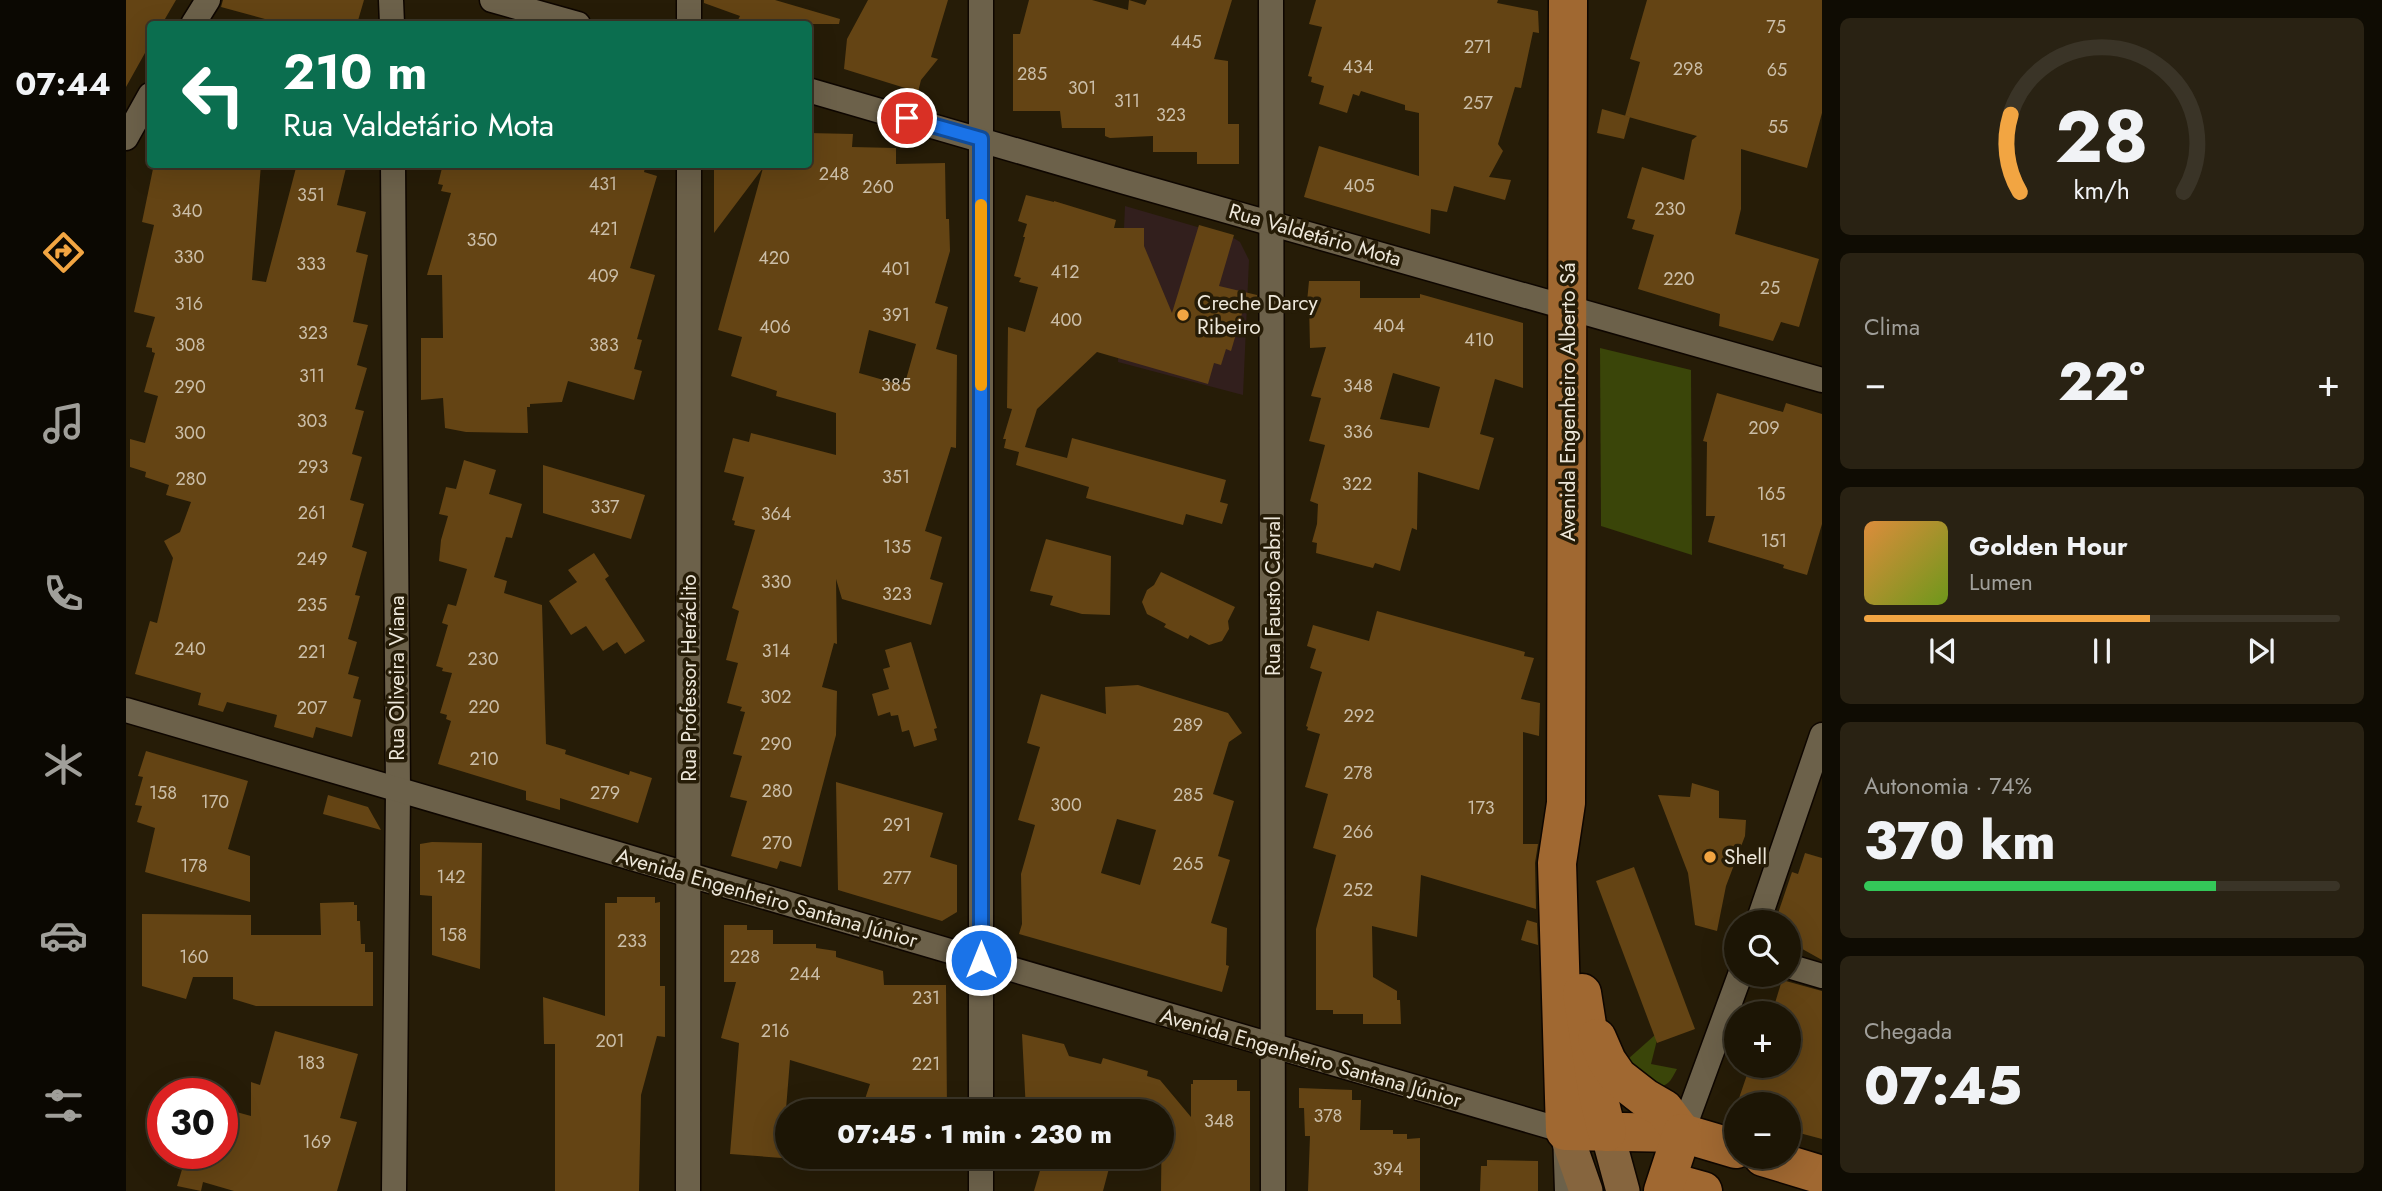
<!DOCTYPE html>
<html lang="pt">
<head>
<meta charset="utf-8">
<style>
	:root { --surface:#1c1505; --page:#292213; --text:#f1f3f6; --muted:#a09f9a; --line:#3a3427; --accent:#f2a542 }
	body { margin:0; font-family:Jost,sans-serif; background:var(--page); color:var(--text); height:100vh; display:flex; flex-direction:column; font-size:26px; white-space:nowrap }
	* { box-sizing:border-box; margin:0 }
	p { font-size:23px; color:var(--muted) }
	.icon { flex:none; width:38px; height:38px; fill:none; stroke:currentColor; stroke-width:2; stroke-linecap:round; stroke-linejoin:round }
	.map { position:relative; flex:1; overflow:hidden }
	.side { display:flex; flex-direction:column; gap:18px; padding:18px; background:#0f0c03; width:560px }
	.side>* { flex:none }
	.hud { position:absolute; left:21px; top:21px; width:665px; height:147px; border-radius:7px; box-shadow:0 7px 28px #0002,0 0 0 2px var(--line); background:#0b6e4f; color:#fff; overflow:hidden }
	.buttons { position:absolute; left:1598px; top:910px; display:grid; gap:14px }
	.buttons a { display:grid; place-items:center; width:77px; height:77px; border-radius:50%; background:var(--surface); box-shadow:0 7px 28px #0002,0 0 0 2px var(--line); font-size:35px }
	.speed { position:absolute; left:21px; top:1078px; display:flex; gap:14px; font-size:35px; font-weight:700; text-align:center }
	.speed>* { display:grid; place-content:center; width:91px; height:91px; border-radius:50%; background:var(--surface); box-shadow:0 7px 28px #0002,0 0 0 2px var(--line); line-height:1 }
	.speed .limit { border:10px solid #d22; background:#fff; color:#111 }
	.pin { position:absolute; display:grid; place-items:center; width:60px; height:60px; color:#fff; margin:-30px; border:4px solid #fff; border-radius:50%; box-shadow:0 2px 7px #0007 }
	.me { position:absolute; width:77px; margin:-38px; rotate:0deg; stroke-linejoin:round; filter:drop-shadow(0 0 5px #0008) }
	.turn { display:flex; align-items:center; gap:24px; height:147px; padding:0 21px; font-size:32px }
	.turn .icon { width:91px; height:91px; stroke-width:2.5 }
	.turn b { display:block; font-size:49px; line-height:60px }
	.big { font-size:52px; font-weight:800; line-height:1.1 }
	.side .card { flex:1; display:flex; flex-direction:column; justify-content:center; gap:10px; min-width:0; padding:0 24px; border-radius:10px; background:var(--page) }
	.side .dial { align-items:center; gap:0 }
	.dial svg { height:182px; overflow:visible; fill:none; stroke:var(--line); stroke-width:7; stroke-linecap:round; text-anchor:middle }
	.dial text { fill:var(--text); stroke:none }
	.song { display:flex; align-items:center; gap:21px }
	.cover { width:84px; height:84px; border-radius:10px; background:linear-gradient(135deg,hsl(30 70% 55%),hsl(80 70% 35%)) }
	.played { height:7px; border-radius:4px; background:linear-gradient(90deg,var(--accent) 60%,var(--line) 60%) }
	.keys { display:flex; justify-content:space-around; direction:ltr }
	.heat { display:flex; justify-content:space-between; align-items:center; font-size:38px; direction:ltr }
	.charge { height:10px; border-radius:5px; background:linear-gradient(90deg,#34c759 74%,var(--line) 0) }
	.trip { position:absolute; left:649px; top:1099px; width:399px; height:70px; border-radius:35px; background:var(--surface); box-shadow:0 7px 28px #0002,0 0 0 2px var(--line); font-weight:800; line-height:70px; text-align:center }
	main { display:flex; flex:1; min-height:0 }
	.menu { display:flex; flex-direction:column; width:126px; justify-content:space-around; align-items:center; background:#0b0802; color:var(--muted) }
	.menu .icon { width:49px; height:49px }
	.menu .current { color:var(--accent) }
	.menu b { font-size:32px; color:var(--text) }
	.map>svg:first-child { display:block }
	.education { fill:#321f1d }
	.green { fill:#3a4509 }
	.building { fill:#644414; fill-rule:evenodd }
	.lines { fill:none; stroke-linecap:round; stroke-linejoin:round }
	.street-casing { stroke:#0e0600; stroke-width:27 }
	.secondary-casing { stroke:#0e0600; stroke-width:36 }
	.primary-casing { stroke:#0e0600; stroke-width:41 }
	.street { stroke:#6c614a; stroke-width:24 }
	.secondary { stroke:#86653e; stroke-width:33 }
	.primary { stroke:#a06831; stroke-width:38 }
	.route-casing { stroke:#114b97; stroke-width:18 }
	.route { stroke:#1a73e8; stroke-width:12 }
	.slow { stroke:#f59e0b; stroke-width:12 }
	.poi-dot { fill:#f2a542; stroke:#261c07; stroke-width:2.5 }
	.labels { text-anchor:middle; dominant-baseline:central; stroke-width:7; stroke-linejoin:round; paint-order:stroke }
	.number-label { font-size:18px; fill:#cbbea8 }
	.street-label { font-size:21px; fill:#ede7da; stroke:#261c07 }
	.poi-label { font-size:21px; fill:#ede7da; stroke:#261c07; text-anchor:start }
</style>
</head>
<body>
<main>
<nav class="menu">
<b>07:44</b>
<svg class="icon current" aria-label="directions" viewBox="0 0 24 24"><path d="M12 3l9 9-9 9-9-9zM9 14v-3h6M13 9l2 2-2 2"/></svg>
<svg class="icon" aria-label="music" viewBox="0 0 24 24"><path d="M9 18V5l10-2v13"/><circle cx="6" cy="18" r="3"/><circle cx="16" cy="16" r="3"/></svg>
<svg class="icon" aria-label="phone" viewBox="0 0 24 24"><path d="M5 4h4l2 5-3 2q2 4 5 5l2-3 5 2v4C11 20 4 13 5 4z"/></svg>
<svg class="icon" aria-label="climate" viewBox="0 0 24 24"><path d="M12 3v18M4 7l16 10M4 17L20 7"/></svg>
<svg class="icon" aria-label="car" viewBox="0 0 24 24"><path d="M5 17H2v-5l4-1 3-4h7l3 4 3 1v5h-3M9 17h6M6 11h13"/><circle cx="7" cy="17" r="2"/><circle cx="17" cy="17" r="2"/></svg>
<svg class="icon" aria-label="filters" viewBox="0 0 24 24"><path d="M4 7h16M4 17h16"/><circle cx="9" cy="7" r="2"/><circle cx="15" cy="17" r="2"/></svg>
</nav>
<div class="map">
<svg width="1696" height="1191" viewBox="0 0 1696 1191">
	<rect width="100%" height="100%" fill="#261c07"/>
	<path class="education" d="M999 206 1106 237 1114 242 1123 260 1117 395 992 362Z"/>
	<g class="green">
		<path d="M1474 348 1565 370 1566 555 1475 526Z"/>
		<path d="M1529 1035 1531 1040 1525 1064 1551 1069C1546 1078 1544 1085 1533 1087L1516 1075 1502 1059Z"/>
	</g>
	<g class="building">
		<path d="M0 0H50L36 24H24V44L0 87Z"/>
		<path d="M97 0H238L231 24H157L95 7Z"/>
		<path d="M578 0H649L714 19 713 24H628L612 20 614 16 578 3Z"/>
		<path d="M742 0H822L805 57 812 59 795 80 792 92 718 69 721 39Z"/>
		<path d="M903 0H966L1002 10 1003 0 1019 5 1021 0H1106L1088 59 1102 61V124H1113V164H1071V152H1027V136L984 138 979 136V128H936L934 111H887V34H894Z"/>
		<path d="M1190 0H1372L1371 3 1412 11 1413 33 1407 32 1395 88 1389 87 1372 144 1377 151 1363 177 1385 180 1379 200 1328 186 1321 212 1305 209 1304 234 1178 197 1193 146 1293 176V113L1279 110V105L1235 91 1233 96 1227 94 1221 113 1193 104 1198 86 1185 82 1186 77 1182 76 1196 27 1183 24Z"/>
		<path d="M1521 0H1696V113L1681 168 1615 149V209L1609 234 1693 259 1673 327 1655 322 1647 341 1593 326 1594 314 1512 289 1528 235 1506 229 1509 220 1501 218 1516 167 1558 180 1566 140 1571 136 1499 116 1514 62 1504 59Z"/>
		<path d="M1476 109 1504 117 1498 139 1471 133Z"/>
		<path d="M682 133 727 134 726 147 770 148V164L819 163 820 219H823L824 251 809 303 822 307 810 349 831 355 830 448 825 447 799 531 816 537 804 579 817 583 805 625 716 599 710 579 711 644 708 643 696 687 711 691 710 735 675 867 654 861 651 869 605 856 621 801 604 797 616 756 607 754 619 712 614 711 616 707 601 703 612 663 600 660 613 611 606 608 629 530 608 525 609 521 606 520 618 477 598 472 607 438 623 442 625 433 710 455V413L650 396 651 391 605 376 616 337 592 330 637 168 588 233V164H682ZM743 330 790 344 779 383 775 382V385L733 373Z"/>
		<path d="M28 164H135L126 280 140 282 171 164H221L211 205 240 212 230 252 242 255 227 322 242 325 231 365 241 368 229 409 238 411 226 454 236 457 224 500 238 504 226 547 241 552 229 595 234 596 222 639 231 642 222 674 233 677 227 698 235 700 226 737 190 727 187 738 148 727 151 715 101 702 97 712 72 705 75 693 9 674 24 621 31 623 47 558 38 541 54 532 65 502 40 495 43 485 19 477 20 472 4 467V439L19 443 32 396 18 392 29 353 26 352V348L20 347 29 317 8 312 28 225 16 222Z"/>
		<path d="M317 164H520L518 172 531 176 504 268 529 275 511 339 516 340 508 369 516 371 508 400 442 381 436 402 404 404V407H401L402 433 340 432 319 428 317 398 295 400V338H317L316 275H301L325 193 315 191 317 185 312 184Z"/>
		<path d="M900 195 928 202V201L990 220 988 228H1018V246L1046 313 1073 225 1108 235 1093 286 1131 295V302L1117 310 1105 351 1100 349 1095 365 1088 363 1082 384 971 352 911 409 899 447 941 458 946 438 1100 480 1094 502 1102 504 1096 524 1060 514 1057 525 960 498 963 487 890 465 893 452 878 448 880 439H877L886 409 881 408 882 327 899 332 912 287 893 282 895 278 888 276 899 237H897L901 224 892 221Z"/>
		<path d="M1183 281H1234V298H1294V294L1397 323V388L1369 379 1354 434 1368 438 1353 490 1292 472 1291 530 1286 528 1274 571 1249 563 1247 568 1190 553 1191 543 1186 542 1191 524 1192 504 1184 501 1199 445 1183 441 1195 398 1185 396 1200 347 1184 348 1183 302H1181ZM1267 373 1314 387 1303 428 1254 419Z"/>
		<path d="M1591 393 1657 412 1660 403 1696 414V524L1681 575 1657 568 1658 565 1582 542 1589 516H1580L1581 442 1577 441Z"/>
		<path d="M338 460 370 470 363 494 396 504 386 538 380 537 368 577 381 581 378 593 416 605 420 744 440 750 439 754 503 775 504 771 526 778 512 823 434 798V810L400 800V791L312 764 325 721 320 719 321 715 314 713 326 673 316 671 317 668 310 666 322 625 316 623 322 604 330 606 341 569 313 561 315 540 322 516 313 514 320 487 330 489Z"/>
		<path d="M417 465 519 495 505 539 417 513Z"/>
		<path d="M920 539 985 556 984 615 956 614 924 605 927 596 904 591Z"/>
		<path d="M468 553 483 576 479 579 519 641 499 654 491 642 477 651 460 626 445 635 423 601 451 582 442 570Z"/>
		<path d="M1035 572 1109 607 1102 621 1103 629 1096 641 1083 645 1064 635 1062 639 1038 627 1040 624 1021 614 1016 602 1021 590 1028 585Z"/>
		<path d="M1251 611 1399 652 1398 656 1408 658 1395 699 1414 703 1413 736 1397 732V844H1412L1409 863 1410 909 1295 875 1291 937 1246 926 1247 977 1271 991V1000H1274L1275 1024H1237V1014H1207V1010H1190V929L1210 855 1187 848 1202 794 1179 787 1194 734 1181 730 1182 727 1180 726 1196 672 1184 668 1190 649 1181 646 1187 625 1243 641Z"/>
		<path d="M785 642 811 728 808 729 811 740 788 747 783 730 776 732 772 715 765 716 764 712 752 716 746 694 763 689 757 669 764 667 759 650Z"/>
		<path d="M1012 685 1102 713 1116 733 1103 742 1087 794 1108 801 1092 856 1104 860 1085 923 1101 928 1100 965 1103 966 1096 992 893 934 896 924 895 874 909 825 892 820 914 747 901 743 915 694 980 714 979 687ZM991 819 1030 830 1014 885 975 873Z"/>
		<path d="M20 751 122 781 102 849 124 856V902L19 872 29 828 11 822 16 806 9 805 17 777 12 776Z"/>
		<path d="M710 782 817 813 804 857 831 865V912L816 921 712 890Z"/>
		<path d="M1566 783 1593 791V818L1620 820 1619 836 1600 886 1591 931 1569 925 1562 873 1532 795 1564 797Z"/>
		<path d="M202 795 242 807 255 830 197 814Z"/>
		<path d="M306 842 356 843 354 969 306 955V896L294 895V844Z"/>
		<path d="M1679 853 1696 858V960L1662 941V922H1649L1666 872 1672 874Z"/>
		<path d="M1508 867 1569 1029 1531 1043 1470 881Z"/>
		<path d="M491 897H529V903L534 902V986H539V1037L531 1036 515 1095 513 1191H429V1044H418L417 997 479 1016V903H491Z"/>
		<path d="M228 902V905H231V921H234L235 944H239V952H247V1006H130L107 999V977H67L60 999 16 986V914L125 915V935H195L194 903Z"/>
		<path d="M1401 920 1411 923 1412 945 1395 940Z"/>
		<path d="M598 925H621V930H647V944H690V948L710 951V957L757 971 758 985H820L821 1111H735L744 1084 664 1060 656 1158 604 1154 613 1043 595 1038 610 982H598Z"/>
		<path d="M1656 980 1696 991V1139L1662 1130V1104H1611L1624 1066H1662V1013H1646Z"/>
		<path d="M149 1031 232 1054 214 1118 231 1122 211 1191H108L77 1182 75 1191 51 1186 61 1153H96V1108L125 1116V1082L134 1085Z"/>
		<path d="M896 1034 938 1044 943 1056 975 1064 977 1058 1022 1071 1021 1076 1034 1080 1065 1117V1084H1067V1080H1111V1091H1124V1191H1035L1036 1111H900Z"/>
		<path d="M1173 1088 1226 1090V1100H1235L1234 1130H1267V1134H1281V1139L1294 1138V1191H1182L1184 1136H1179L1178 1108H1173Z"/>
		<path d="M918 1157H986L977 1191H908Z"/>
		<path d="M1361 1160 1412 1161V1191H1354L1355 1166H1361Z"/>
	</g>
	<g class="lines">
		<defs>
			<g id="street">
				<path d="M265 0 266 24"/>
				<path d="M366 0 452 24"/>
				<path d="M855 0V1111"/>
				<path d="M1145 0 1147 1191"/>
				<path d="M67 24 82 0"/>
				<path d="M563 24V0"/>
				<path d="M682 90 999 182 1696 380"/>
				<path d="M0 138 24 95"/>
				<path d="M267 164 272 791 268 1191"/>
				<path d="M0 710 1439 1131 1441 1191"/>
				<path d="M1632 922 1696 735"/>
				<path d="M1662 966 1696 976"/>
				<path d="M1556 1133 1614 975"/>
				<path d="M562 1191 563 164"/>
				<path d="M855 1191V1157"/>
			</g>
			<g id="secondary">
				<path d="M1439 1131 1460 1191"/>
				<path d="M1481 1132 1497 1191"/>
			</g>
			<g id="primary">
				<path d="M1442 0 1440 803 1431 863 1439 1131 1556 1133 1610 1149"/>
				<path d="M1456 993 1472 1095 1481 1132"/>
				<path d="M1471 1038 1481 1061 1492 1077 1519 1098 1538 1109 1556 1133"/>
				<path d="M1637 1157 1696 1175"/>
				<path d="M1541 1181 1577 1191"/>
				<path d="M1537 1191 1556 1133"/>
			</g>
		</defs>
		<use href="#street" class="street-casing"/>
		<use href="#secondary" class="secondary-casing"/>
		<use href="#primary" class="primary-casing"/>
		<use href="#street" class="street"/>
		<use href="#secondary" class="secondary"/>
		<use href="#primary" class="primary"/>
	</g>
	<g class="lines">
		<defs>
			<path id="route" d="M781 118 855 139V960"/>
		</defs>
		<use href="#route" class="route-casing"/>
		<use href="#route" class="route"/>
		<path class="slow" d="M855 205V385"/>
	</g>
	<g class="poi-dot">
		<circle cx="1057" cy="315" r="7"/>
		<circle cx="1584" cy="857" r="7"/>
	</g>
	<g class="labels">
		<g class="number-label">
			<text x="1650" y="27">75</text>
			<text x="1060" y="42">445</text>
			<text x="1352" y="47">271</text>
			<text x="1232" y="67">434</text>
			<text x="1562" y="69">298</text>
			<text x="1651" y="70">65</text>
			<text x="906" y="74">285</text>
			<text x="956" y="88">301</text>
			<text x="1001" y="101">311</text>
			<text x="1352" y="103">257</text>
			<text x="1045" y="115">323</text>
			<text x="1652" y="127">55</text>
			<text x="708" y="174">248</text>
			<text x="477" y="184">431</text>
			<text x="1233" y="186">405</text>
			<text x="752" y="187">260</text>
			<text x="185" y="195">351</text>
			<text x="1544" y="209">230</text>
			<text x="61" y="211">340</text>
			<text x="478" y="229">421</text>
			<text x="356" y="240">350</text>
			<text x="63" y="257">330</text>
			<text x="648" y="258">420</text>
			<text x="185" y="264">333</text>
			<text x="770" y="269">401</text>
			<text x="939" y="272">412</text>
			<text x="477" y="276">409</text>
			<text x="1553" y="279">220</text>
			<text x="1644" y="288">25</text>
			<text x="63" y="304">316</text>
			<text x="770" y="315">391</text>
			<text x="940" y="320">400</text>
			<text x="1263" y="326">404</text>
			<text x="649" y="327">406</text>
			<text x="187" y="333">323</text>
			<text x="1353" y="340">410</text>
			<text x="64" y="345">308</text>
			<text x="478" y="345">383</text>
			<text x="186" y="376">311</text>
			<text x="770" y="385">385</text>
			<text x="1232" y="386">348</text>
			<text x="64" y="387">290</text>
			<text x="186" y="421">303</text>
			<text x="1638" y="428">209</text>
			<text x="1232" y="432">336</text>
			<text x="64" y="433">300</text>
			<text x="187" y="467">293</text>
			<text x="770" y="477">351</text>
			<text x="65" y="479">280</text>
			<text x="1231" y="484">322</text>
			<text x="1645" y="494">165</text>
			<text x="479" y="507">337</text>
			<text x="186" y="513">261</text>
			<text x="650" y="514">364</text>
			<text x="1648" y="541">151</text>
			<text x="771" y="547">135</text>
			<text x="186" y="559">249</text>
			<text x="650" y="582">330</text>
			<text x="771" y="594">323</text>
			<text x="186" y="605">235</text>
			<text x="64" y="649">240</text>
			<text x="650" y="651">314</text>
			<text x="186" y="652">221</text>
			<text x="357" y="659">230</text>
			<text x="650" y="697">302</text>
			<text x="358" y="707">220</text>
			<text x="186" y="708">207</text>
			<text x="1233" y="716">292</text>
			<text x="1062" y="725">289</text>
			<text x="650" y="744">290</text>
			<text x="358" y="759">210</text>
			<text x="1232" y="773">278</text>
			<text x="651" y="791">280</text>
			<text x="37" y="793">158</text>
			<text x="479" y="793">279</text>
			<text x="1062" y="795">285</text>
			<text x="89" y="802">170</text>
			<text x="940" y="805">300</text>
			<text x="1355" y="808">173</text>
			<text x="771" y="825">291</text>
			<text x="1232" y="832">266</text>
			<text x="651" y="843">270</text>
			<text x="1062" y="864">265</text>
			<text x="68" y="866">178</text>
			<text x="325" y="877">142</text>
			<text x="771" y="878">277</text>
			<text x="1232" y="890">252</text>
			<text x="327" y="935">158</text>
			<text x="506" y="941">233</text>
			<text x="68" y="957">160</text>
			<text x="619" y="957">228</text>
			<text x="679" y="974">244</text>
			<text x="800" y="998">231</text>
			<text x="649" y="1031">216</text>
			<text x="484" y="1041">201</text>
			<text x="185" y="1063">183</text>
			<text x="800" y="1064">221</text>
			<text x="1202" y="1116">378</text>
			<text x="1093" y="1121">348</text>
			<text x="191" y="1142">169</text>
			<text x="1262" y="1169">394</text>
		</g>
		<g class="street-label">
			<text transform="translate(1189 235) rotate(16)">Rua Valdetário Mota</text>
			<text transform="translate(1442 402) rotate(-90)">Avenida Engenheiro Alberto Sá</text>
			<text transform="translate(1147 596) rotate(-90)">Rua Fausto Cabral</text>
			<text transform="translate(271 678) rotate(-90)">Rua Oliveira Viana</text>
			<text transform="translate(563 678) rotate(-90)">Rua Professor Heráclito</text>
			<text transform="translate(641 898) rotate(16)">Avenida Engenheiro Santana Júnior</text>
			<text transform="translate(1185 1058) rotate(16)">Avenida Engenheiro Santana Júnior</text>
		</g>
		<g class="poi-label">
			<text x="1071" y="303">Creche Darcy<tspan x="1071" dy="24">Ribeiro</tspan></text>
			<text x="1598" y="857">Shell</text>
		</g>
	</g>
</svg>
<div class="buttons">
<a><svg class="icon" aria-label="search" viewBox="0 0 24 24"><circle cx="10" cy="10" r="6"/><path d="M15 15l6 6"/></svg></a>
<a>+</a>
<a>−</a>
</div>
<div class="speed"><div class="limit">30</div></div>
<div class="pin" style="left:781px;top:118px;background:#d93025"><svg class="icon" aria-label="arrive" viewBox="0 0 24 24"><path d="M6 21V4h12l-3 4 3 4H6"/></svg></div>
<svg class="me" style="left:855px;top:960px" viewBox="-20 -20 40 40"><circle r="17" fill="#1a73e8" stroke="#fff" stroke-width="3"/><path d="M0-11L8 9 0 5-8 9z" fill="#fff"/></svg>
<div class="trip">07:45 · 1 min · 230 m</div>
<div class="hud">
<div class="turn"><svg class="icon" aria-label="left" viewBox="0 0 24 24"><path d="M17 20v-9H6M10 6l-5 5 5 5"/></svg><div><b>210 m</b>Rua Valdetário Mota</div></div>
</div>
</div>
<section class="side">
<div class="card dial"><svg viewBox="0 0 100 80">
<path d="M14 69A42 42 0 1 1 86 69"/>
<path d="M14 69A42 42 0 0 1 10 35" stroke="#f2a542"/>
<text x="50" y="56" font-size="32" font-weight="700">28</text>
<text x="50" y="72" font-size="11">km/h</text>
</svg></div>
<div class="card"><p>Clima</p>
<div class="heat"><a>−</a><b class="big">22°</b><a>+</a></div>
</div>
<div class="card">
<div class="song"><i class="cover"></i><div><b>Golden Hour</b><p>Lumen</p></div></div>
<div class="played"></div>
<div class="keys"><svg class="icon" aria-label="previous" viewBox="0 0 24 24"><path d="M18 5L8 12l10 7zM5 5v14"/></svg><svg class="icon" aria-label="pause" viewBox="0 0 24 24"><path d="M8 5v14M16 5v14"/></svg><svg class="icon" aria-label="next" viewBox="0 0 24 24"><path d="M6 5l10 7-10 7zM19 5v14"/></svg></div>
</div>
<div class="card"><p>Autonomia · 74%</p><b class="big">370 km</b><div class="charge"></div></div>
<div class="card"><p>Chegada</p><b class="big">07:45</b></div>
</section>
</main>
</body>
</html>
